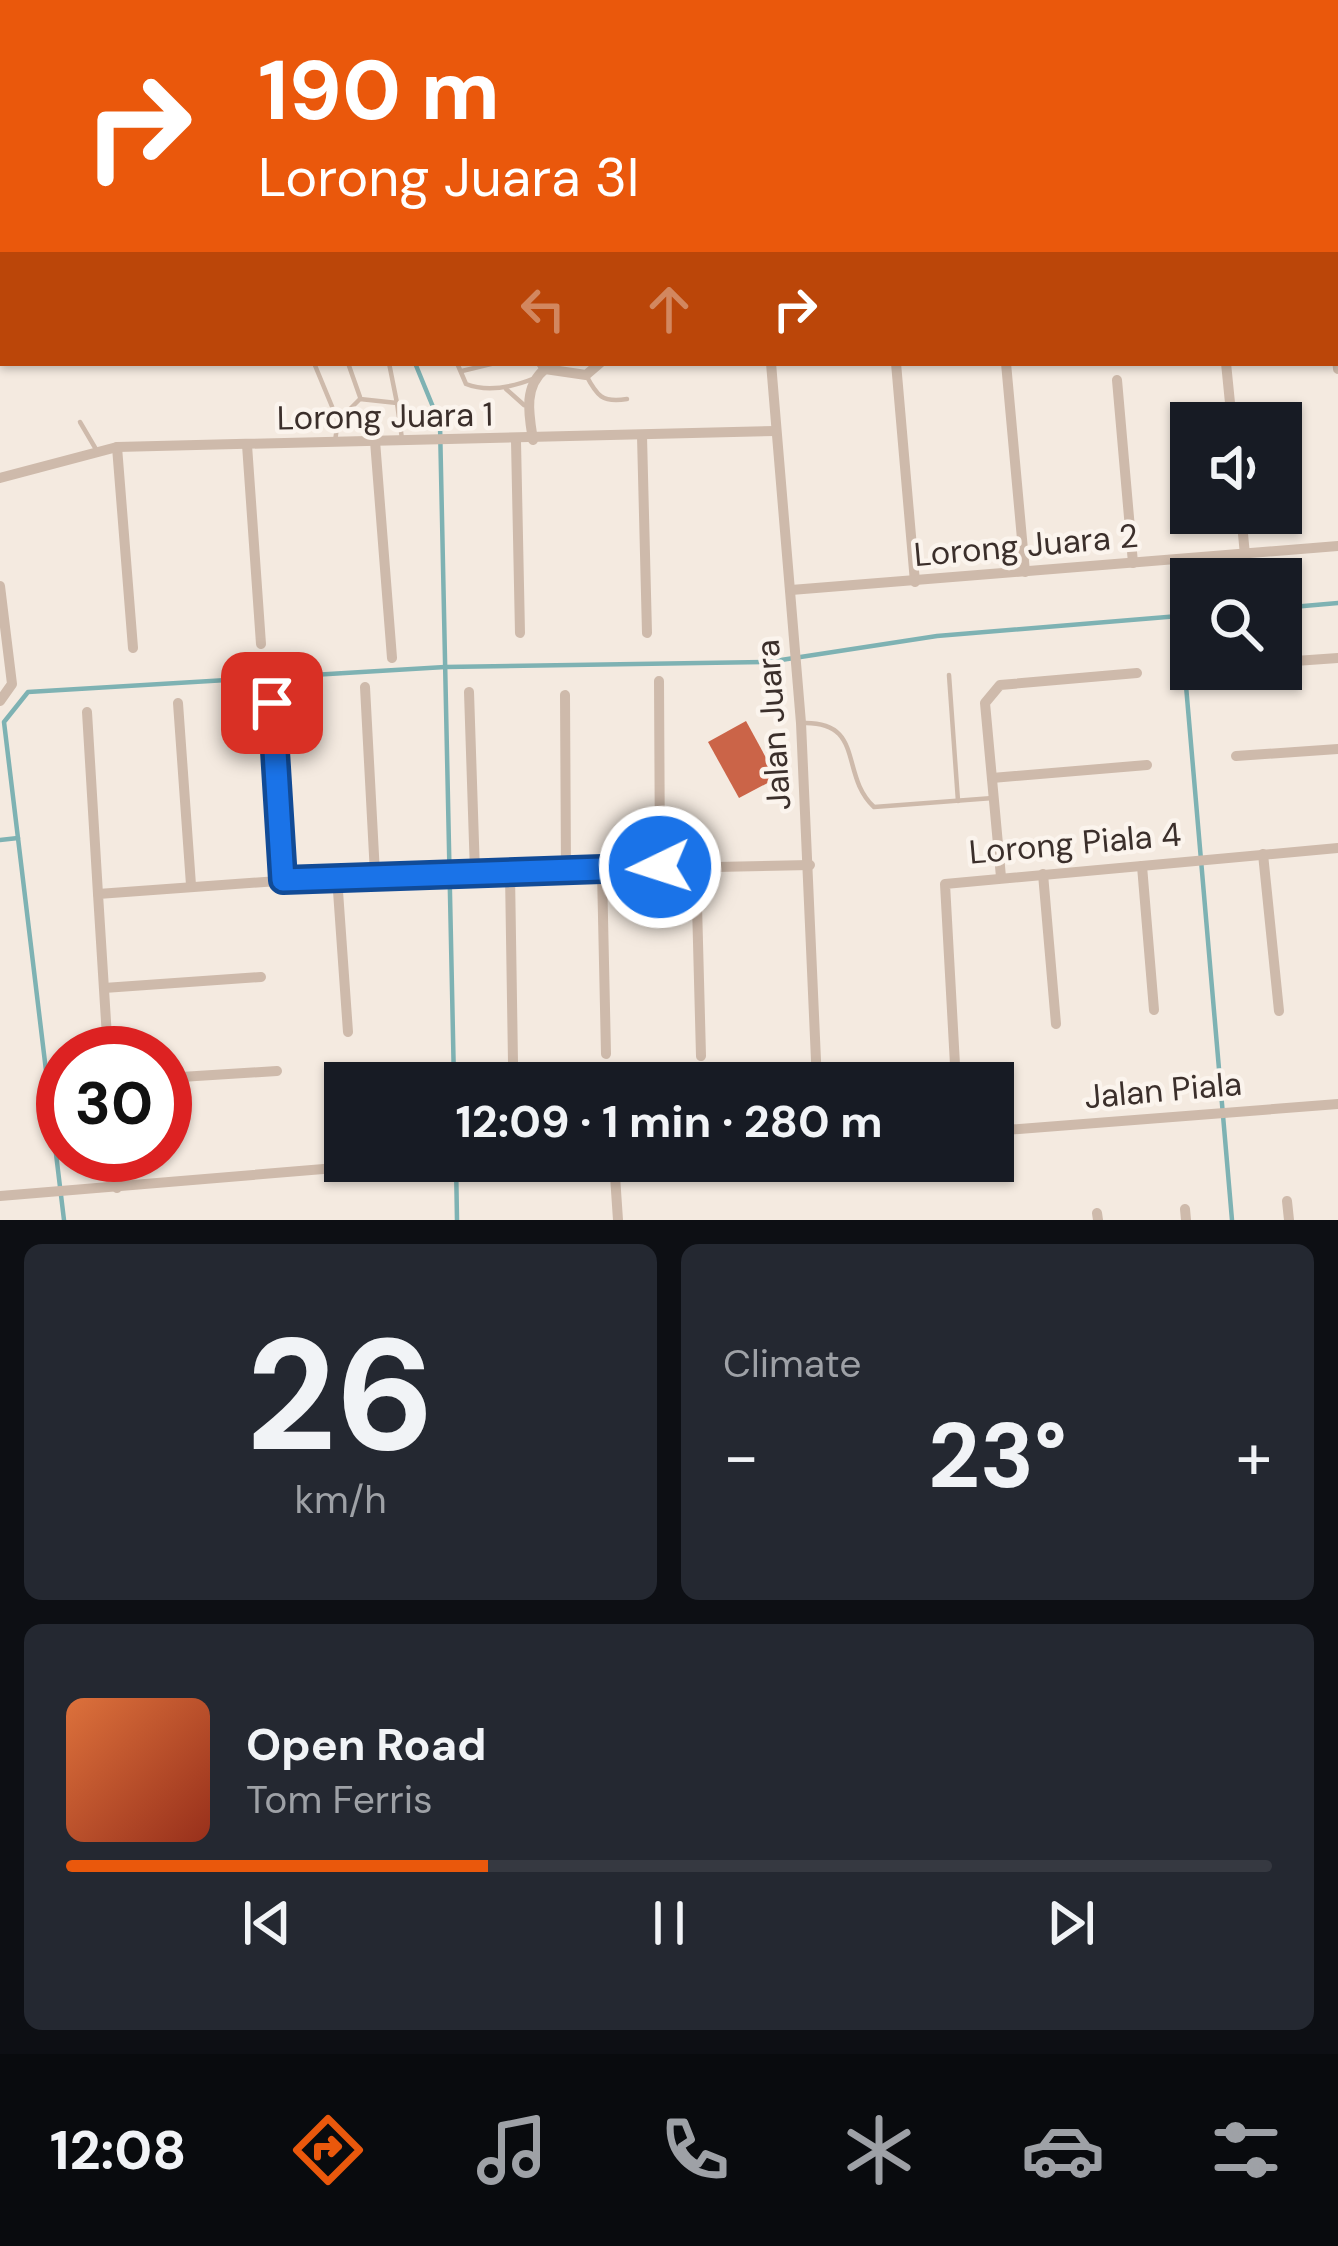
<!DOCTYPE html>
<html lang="en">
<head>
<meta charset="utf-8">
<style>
	:root { --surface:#171b24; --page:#242831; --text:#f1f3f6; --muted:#9ea1a6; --line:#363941; --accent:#ea580c }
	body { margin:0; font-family:"DM Sans",sans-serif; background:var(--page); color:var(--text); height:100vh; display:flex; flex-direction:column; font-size:45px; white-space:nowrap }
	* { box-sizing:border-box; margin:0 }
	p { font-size:39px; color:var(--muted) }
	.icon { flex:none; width:66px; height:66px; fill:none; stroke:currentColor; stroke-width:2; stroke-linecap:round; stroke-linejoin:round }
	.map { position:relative; height:1220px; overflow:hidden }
	.details { display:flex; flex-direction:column; gap:24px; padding:24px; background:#0d0f14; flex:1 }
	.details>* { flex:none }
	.hud { position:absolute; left:0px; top:0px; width:1338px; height:366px; box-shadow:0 3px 9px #0004; background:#ea580c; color:#fff; overflow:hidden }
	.controls { position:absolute; left:1170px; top:402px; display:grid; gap:24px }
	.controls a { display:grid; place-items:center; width:132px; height:132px; border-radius:0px; background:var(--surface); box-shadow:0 3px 9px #0004; font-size:60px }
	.speed { position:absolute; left:36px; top:1026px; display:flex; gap:24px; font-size:60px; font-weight:700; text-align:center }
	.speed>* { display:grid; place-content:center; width:156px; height:156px; border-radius:50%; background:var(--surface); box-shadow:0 3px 9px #0004; line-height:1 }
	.speed .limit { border:18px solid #d22; background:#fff; color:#111 }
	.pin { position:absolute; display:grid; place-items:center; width:102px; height:102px; color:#fff; margin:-51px; border-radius:24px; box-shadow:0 6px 18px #0006 }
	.me { position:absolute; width:132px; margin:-66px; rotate:266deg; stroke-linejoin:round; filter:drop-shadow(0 0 9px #0008) }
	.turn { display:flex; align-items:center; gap:42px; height:252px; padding:0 60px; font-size:54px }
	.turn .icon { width:156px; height:156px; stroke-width:2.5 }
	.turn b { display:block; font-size:84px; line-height:102px }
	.lanes { display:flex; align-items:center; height:114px; padding:0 60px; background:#0003; justify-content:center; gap:60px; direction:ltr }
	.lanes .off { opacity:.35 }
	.big { font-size:90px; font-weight:700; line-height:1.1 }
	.details .widget { flex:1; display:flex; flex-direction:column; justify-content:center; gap:18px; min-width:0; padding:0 42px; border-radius:18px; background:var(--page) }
	.details .dial { align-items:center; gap:0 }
	.dial b { font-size:156px; line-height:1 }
	.song { display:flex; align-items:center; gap:36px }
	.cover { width:144px; height:144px; border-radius:18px; background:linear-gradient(135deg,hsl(20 70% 55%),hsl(10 70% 35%)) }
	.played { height:12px; border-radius:6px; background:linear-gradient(90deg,var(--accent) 35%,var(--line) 35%) }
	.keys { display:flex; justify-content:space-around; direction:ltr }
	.heat { display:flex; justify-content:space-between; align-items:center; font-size:66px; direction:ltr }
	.details .tiles { flex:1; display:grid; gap:24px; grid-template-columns:1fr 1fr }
	.widget:last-child { grid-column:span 2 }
	.trip { position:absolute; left:324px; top:1062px; width:690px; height:120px; border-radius:0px; background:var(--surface); box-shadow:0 3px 9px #0004; font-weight:700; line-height:120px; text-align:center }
	.dock { display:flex; height:192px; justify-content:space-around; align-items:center; background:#090b0e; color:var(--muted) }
	.dock .icon { width:84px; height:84px }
	.dock .on { color:var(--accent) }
	.dock b { font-size:54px; color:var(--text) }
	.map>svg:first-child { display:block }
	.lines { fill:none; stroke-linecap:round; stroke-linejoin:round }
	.stream { stroke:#7eb2b3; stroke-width:4.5 }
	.building { fill:#cb6448 }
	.lane { stroke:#cebaab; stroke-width:4.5 }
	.street { stroke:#cebaab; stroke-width:10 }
	.secondary { stroke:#a2897c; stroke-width:15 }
	.route-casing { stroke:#114b97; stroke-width:30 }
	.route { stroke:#1a73e8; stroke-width:21 }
	.labels { text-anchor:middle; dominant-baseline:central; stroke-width:9; stroke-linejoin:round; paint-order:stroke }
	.street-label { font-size:33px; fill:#3b2f2b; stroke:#fbf4ed }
</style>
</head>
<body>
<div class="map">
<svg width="1338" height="1220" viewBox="0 0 1338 1220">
	<rect width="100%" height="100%" fill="#f4eae0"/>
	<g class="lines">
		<g class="stream">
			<path d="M415 363 440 424 454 1083"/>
			<path d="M1281 608 1338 603"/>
			<path d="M1180 616 1232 1220"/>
			<path d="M0 840 18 838"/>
			<path d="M456 1161 457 1220"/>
			<path d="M64 1220 4 722 28 692 445 667 768 662 937 636 1191 615"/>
		</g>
	</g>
	<path class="building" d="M746 721 777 778 739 798 708 742Z"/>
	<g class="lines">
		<g class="lane">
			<path d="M273 0 275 3"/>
			<path d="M788 0 789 3"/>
			<path d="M921 0 924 3"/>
			<path d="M1056 0V3"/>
			<path d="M700 3 705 0"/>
			<path d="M314 363 338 421"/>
			<path d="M348 363 360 397"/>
			<path d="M457 363 466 384C489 393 513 387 535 378"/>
			<path d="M462 371 495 363"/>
			<path d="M586 375C597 396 602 403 627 399"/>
			<path d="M506 389 524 405"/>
			<path d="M397 403 402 439"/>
			<path d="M80 422 97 451"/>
			<path d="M335 441 338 421 360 399 397 403 389 363"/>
			<path d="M949 675 958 801"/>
			<path d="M801 723C866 720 839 775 874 807L993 798"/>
		</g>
		<g class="street">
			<path d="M1194 0 1198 3"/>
			<path d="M1335 263 1338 266"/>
			<path d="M1335 335 1338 369"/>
			<path d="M541 363 545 369 586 375 600 363"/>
			<path d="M771 363 801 723 817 1083"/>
			<path d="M896 363 915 582"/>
			<path d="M1006 363 1025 572"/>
			<path d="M1226 363 1232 423"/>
			<path d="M1117 380 1133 563"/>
			<path d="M642 436 647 633"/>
			<path d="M533 440C529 415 523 387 545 369"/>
			<path d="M375 441 392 658"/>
			<path d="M516 441 520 633"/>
			<path d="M247 445 261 644"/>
			<path d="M117 447 133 648"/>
			<path d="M0 478 117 447 775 431"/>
			<path d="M1241 513 1245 555"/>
			<path d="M0 586 12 684 0 701"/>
			<path d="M791 590 1338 546"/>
			<path d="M1281 662 1338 658"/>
			<path d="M659 681 660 867"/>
			<path d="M365 687 375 874"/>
			<path d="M469 692 475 873"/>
			<path d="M565 695 566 871"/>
			<path d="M178 703 191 885"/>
			<path d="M272 703 283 880"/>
			<path d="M87 712 98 894"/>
			<path d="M1236 756 1338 749"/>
			<path d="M992 778 1147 765"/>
			<path d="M1263 854 1279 1011"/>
			<path d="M1142 866 1154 1010"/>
			<path d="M696 867 701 1056"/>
			<path d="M602 871 606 1054"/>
			<path d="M510 874 513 1063"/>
			<path d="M1043 874 1056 1024"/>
			<path d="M337 877 348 1032"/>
			<path d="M1001 877 985 703 1000 685 1137 673"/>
			<path d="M104 988 261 977"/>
			<path d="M108 1053 98 894 375 874 810 865"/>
			<path d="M165 1078 277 1071"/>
			<path d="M956 1083 945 884 1338 848"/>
			<path d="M993 1131 1338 1104"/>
			<path d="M115 1155 117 1188"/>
			<path d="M614 1161 618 1220"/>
			<path d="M0 1196 420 1161"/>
			<path d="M1287 1201 1289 1220"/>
			<path d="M1185 1209 1186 1220"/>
			<path d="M1097 1213 1098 1220"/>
		</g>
		<g class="secondary">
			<path d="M579 3 584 0"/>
			<path d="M620 3 624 0"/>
			<path d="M0 321 3 319"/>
			<path d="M0 342 3 340"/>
		</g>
	</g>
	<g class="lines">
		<defs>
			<path id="route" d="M272 703 283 880 660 867"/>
		</defs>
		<use href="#route" class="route-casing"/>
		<use href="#route" class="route"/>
	</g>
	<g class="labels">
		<g class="street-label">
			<text transform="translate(385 416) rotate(-1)">Lorong Juara 1</text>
			<text transform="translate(1026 545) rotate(-5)">Lorong Juara 2</text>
			<text transform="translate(773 725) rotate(-94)">Jalan Juara</text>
			<text transform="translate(1075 843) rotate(-5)">Lorong Piala 4</text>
			<text transform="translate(1163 1090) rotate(-5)">Jalan Piala</text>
		</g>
	</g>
</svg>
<div class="controls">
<a><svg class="icon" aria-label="sound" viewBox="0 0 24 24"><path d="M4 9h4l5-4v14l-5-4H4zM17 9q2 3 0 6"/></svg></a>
<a><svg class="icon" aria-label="search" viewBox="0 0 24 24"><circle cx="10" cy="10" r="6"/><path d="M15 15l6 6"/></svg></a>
</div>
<div class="speed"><div class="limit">30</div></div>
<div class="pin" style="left:272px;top:703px;background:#d93025"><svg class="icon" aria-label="arrive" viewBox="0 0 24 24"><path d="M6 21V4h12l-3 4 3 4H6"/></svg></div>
<svg class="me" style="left:660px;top:867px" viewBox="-20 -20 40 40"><circle r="17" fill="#1a73e8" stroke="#fff" stroke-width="3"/><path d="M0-11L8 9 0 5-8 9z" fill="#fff"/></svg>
<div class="trip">12:09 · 1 min · 280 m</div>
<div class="hud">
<div class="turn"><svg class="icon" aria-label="right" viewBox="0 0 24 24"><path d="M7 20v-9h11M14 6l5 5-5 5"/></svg><div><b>190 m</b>Lorong Juara 3I</div></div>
<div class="lanes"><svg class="icon off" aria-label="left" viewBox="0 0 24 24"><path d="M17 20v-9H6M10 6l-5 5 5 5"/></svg><svg class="icon off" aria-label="ahead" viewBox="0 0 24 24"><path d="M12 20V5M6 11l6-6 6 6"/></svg><svg class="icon" aria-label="right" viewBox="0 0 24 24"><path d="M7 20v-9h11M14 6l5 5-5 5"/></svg></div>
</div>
</div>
<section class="details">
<div class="tiles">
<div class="widget dial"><b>26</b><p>km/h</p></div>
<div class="widget"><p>Climate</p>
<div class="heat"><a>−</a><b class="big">23°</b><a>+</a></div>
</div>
<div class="widget">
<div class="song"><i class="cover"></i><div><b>Open Road</b><p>Tom Ferris</p></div></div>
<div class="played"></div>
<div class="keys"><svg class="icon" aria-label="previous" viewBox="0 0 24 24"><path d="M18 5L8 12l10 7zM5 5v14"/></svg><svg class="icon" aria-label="pause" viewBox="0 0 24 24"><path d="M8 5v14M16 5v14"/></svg><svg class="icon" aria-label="next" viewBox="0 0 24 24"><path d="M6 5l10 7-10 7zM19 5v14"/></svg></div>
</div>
</div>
</section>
<nav class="dock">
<b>12:08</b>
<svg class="icon on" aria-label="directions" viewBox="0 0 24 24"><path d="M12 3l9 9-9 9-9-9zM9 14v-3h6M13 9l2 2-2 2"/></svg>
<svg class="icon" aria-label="music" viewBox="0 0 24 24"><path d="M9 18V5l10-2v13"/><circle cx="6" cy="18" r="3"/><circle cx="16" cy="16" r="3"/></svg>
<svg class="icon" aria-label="phone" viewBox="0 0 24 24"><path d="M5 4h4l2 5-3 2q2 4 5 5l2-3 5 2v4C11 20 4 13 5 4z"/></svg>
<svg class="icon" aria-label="climate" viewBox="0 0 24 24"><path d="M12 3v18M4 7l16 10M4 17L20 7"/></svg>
<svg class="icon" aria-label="car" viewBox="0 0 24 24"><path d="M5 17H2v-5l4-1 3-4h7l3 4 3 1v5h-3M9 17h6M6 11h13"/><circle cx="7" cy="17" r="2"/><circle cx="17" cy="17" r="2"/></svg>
<svg class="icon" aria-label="filters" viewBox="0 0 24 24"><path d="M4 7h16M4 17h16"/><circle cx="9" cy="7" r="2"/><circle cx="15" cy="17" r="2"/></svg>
</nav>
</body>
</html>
